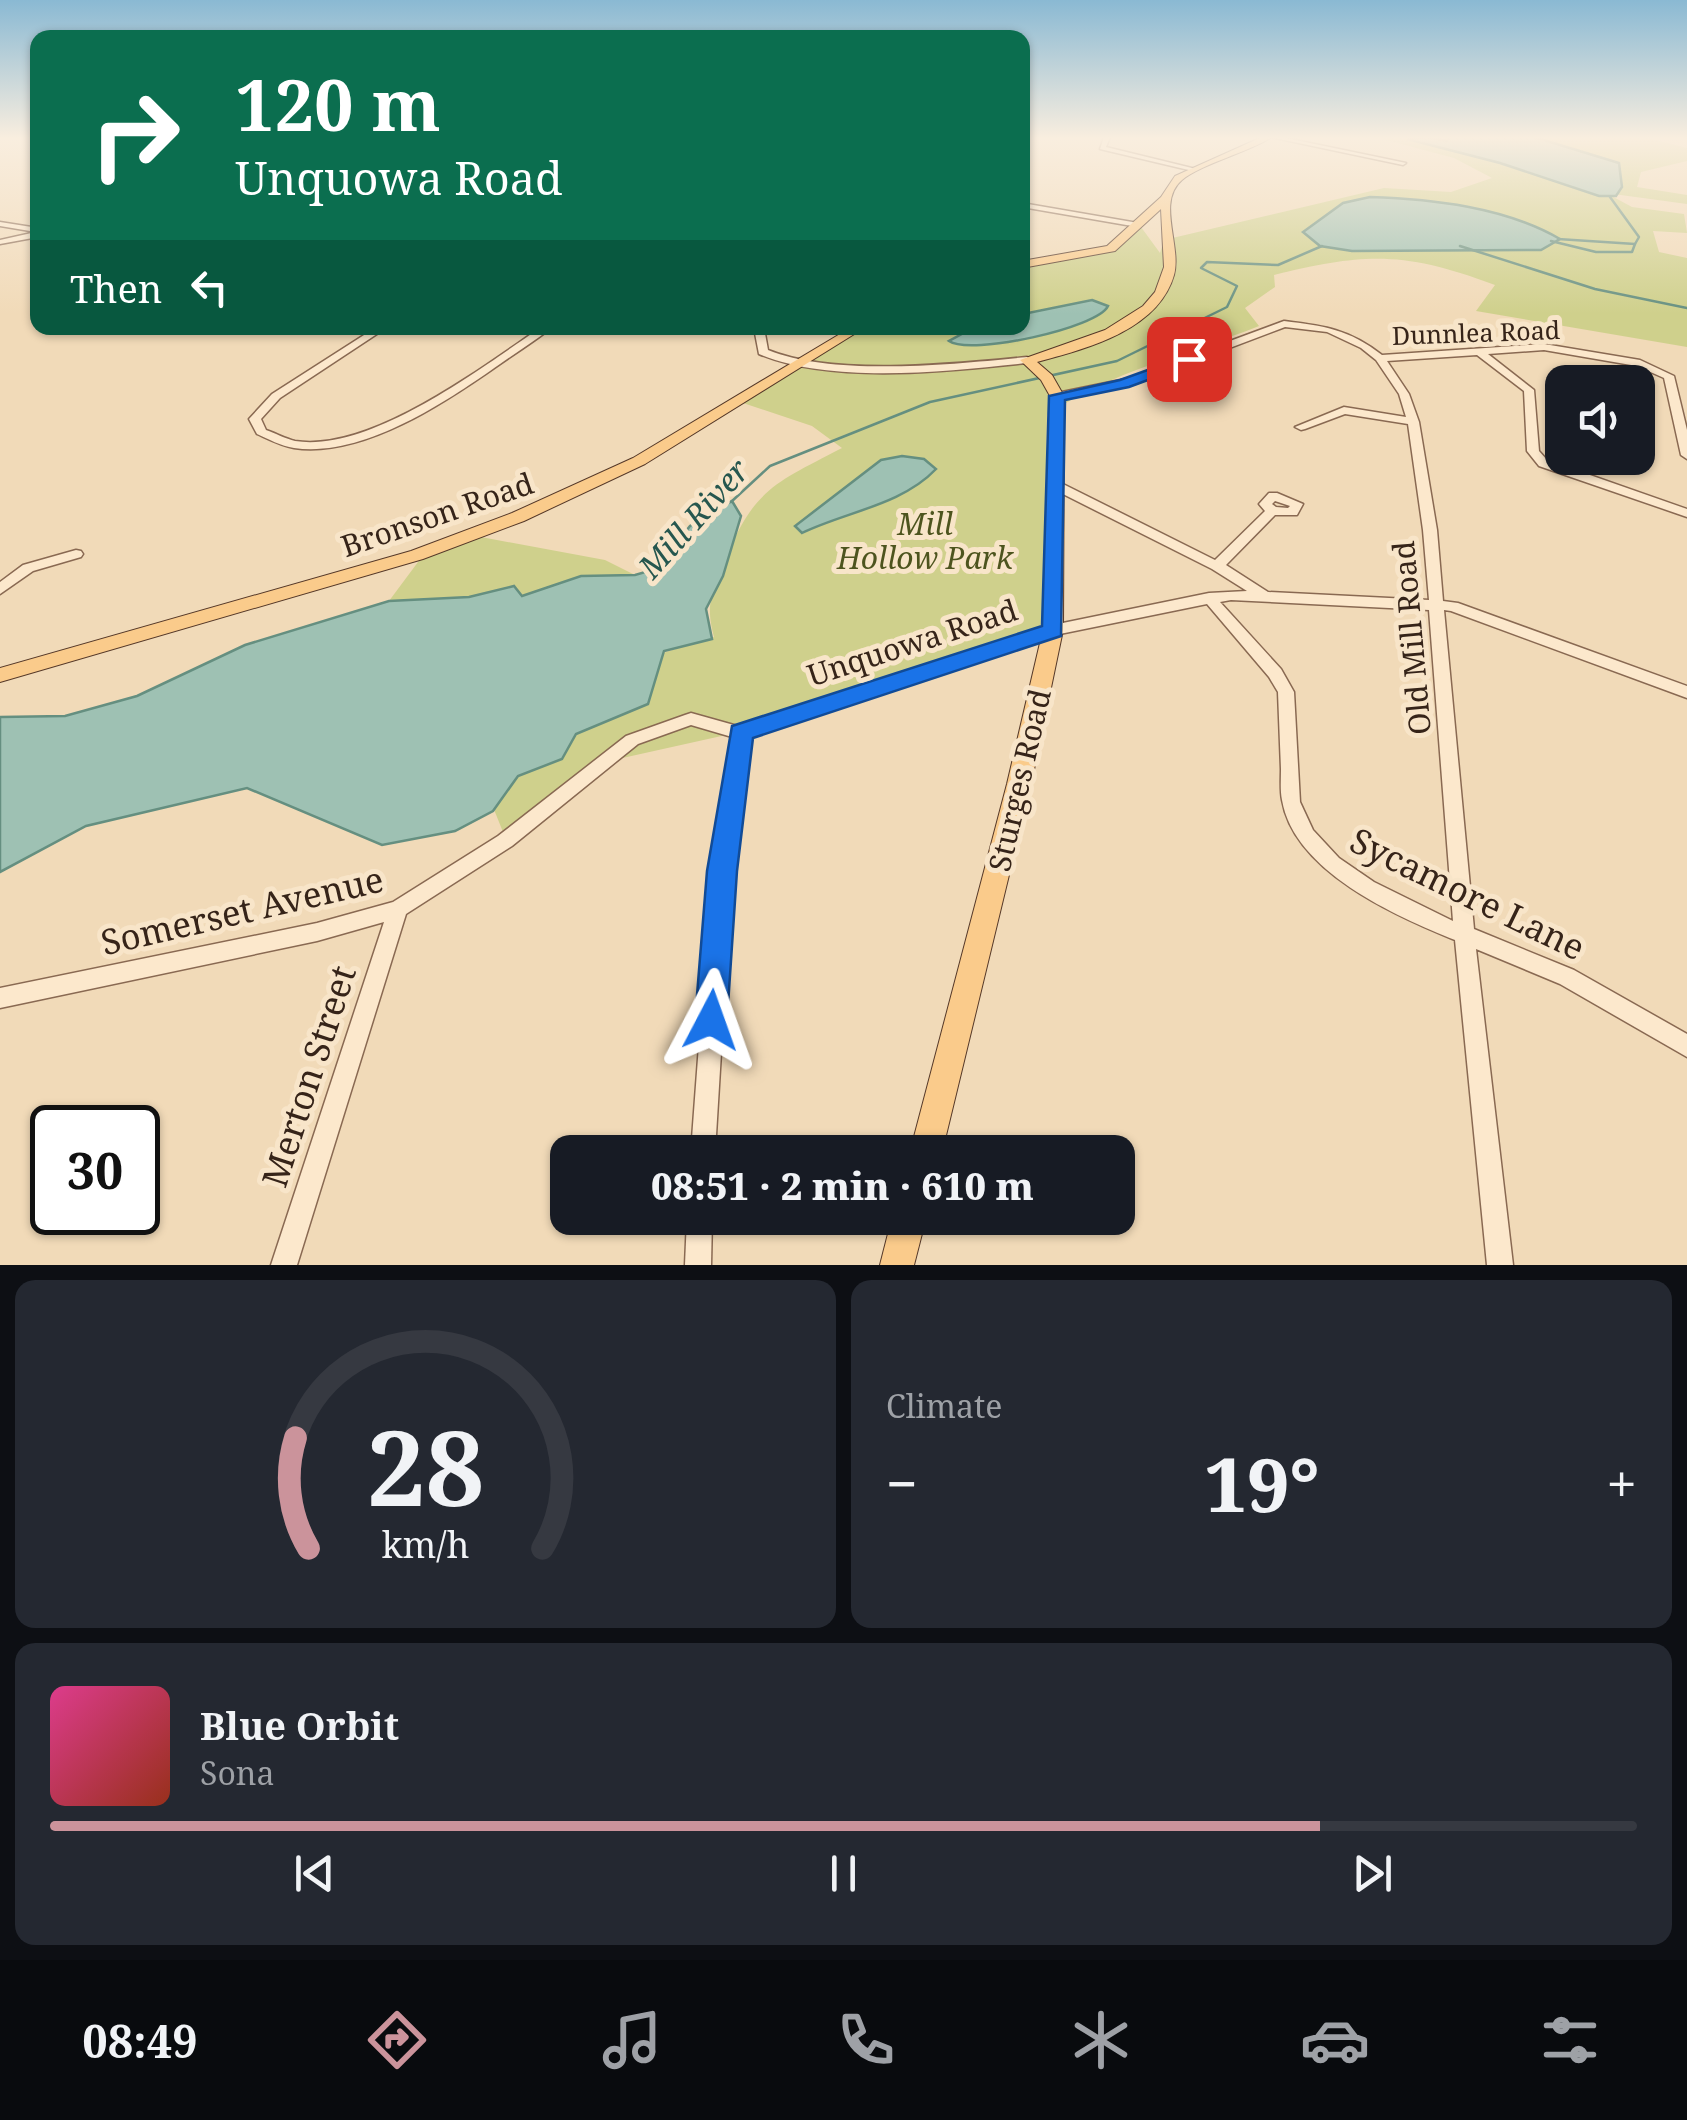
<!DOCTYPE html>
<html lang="en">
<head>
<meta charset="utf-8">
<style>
	:root { --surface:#171b24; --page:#242831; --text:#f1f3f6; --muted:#9ea1a6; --line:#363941; --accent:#cb939b }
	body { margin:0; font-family:"Noto Serif",serif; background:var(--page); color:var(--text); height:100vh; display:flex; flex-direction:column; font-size:38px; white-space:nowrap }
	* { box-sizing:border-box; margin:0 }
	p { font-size:32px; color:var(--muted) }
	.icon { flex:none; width:55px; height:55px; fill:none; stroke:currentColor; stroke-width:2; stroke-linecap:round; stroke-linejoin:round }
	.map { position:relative; height:1265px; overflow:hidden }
	.sheet { display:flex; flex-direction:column; gap:15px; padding:15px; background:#0d0f14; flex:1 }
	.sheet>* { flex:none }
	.banner { position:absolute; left:30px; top:30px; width:1000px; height:305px; border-radius:20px; box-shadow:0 2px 8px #0004; background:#0b6e4f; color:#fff; overflow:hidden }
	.fabs { position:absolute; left:1545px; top:365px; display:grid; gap:20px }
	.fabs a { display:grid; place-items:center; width:110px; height:110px; border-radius:20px; background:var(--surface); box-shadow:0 2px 8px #0004; font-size:50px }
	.speed { position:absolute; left:30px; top:1105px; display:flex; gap:20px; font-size:50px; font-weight:700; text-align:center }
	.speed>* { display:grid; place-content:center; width:130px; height:130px; border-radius:50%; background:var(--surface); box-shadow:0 2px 8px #0004; line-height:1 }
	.speed .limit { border:5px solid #111; border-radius:15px; background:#fff; color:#111 }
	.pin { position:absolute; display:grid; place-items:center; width:85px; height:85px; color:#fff; margin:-42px; border-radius:20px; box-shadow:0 5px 15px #0006 }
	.me { position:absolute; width:110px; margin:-55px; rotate:4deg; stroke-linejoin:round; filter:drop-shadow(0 0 8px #0008) }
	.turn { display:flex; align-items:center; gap:35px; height:210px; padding:0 40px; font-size:45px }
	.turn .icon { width:130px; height:130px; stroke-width:2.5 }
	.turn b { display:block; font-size:70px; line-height:85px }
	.then { display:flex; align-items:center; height:95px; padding:0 40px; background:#0003; gap:20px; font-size:38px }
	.big { font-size:75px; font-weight:800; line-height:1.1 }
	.sheet .card { flex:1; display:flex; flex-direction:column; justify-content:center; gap:15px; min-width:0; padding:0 35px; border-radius:20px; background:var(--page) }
	.sheet .dial { align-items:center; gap:0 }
	.dial svg { height:260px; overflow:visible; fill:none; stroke:var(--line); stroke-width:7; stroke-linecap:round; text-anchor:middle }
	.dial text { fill:var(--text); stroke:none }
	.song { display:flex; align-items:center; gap:30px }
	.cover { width:120px; height:120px; border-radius:15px; background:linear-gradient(135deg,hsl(330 70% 55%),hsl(10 70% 35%)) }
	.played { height:10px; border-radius:5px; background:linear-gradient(90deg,var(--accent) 80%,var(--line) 80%) }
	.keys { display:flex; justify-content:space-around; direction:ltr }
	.heat { display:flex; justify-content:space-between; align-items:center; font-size:55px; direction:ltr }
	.sheet .tiles { flex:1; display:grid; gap:15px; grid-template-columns:1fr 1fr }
	.card:last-child { grid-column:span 2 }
	.trip { position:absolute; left:550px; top:1135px; width:585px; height:100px; border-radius:20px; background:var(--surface); box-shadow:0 2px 8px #0004; font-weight:800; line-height:100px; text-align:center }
	.dock { display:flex; height:160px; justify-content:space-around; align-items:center; background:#090b0e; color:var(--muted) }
	.dock .icon { width:70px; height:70px }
	.dock .on { color:var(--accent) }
	.dock b { font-size:45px; color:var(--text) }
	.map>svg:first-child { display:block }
	.green { fill:#cfd08c }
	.water { fill:#9ec1b3; stroke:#658f80; stroke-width:2.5 }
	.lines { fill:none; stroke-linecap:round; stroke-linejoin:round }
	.stream { stroke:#658f80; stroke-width:2.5 }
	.minor-casing { stroke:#896952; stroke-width:3 }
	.major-casing { stroke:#553828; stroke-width:2 }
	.minor { fill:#fce8cc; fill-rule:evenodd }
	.major { fill:#facb8b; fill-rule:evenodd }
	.route { fill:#1a73e8; stroke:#114b97; stroke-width:2.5 }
	.labels { text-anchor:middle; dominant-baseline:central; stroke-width:10; stroke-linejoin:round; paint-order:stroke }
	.far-street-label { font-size:25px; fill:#362419; stroke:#f8e5c9 }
	.street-label { font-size:30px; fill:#362419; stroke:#f8e5c9 }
	.park-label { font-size:30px; font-style:italic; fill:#4d541e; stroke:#f8e5c9 }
	.water-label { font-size:32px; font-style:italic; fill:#26574f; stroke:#f8e5c9 }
	.near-street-label { font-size:35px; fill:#362419; stroke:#f8e5c9 }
</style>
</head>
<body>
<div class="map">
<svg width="1687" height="1265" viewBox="0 0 1687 1265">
	<rect width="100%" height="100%" fill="#f1dab8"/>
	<g class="green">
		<path d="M1375 137H1644L1687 148V161L1641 172 1637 187 1687 195V204L1606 193 1632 207 1684 214 1687 233 1653 231 1659 252 1687 258V347L1476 311 1495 285C1406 252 1367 252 1274 275L1275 287 1245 308 1259 326C1189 354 1109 372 1047 415L1043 622 1036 631 762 727 591 765 503 832 493 807 518 776 558 761 577 732 663 653 714 637C705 603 712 595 724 563 753 489 775 483 842 448L812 426 740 402 863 328H1022L1023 268 1110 249 1141 227 1160 253 1164 240 1384 188 1451 192 1492 178 1454 158Z"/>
		<path d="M481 537 605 560 635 575 581 576 522 596 514 586 469 597 389 601 421 558Z"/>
	</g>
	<g class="water">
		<path d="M1426 137 1447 141 1449 137H1534L1619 163 1622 187 1616 196H1599L1500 163 1407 139Z"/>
		<path d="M1370 197C1432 199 1505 207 1560 239L1541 250 1352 251 1320 246 1303 232 1343 203Z"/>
		<path d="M1092 300 1108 306C1098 328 970 356 949 341L973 328H1022L1023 314Z"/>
		<path d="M902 456 924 459 936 469C902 505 845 512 802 533L795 526 881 460Z"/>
		<path d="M732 501 741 516 723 576 706 609 712 639 664 651 648 704 576 734 562 759 518 776 493 811 455 831 382 845 247 788 86 826 0 872V717L65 716 137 696 245 645 389 601 469 597 514 586 522 596 581 576 635 575 656 569 690 526Z"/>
	</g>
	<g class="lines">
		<g class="stream">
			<path d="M1558 239 1635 244 1639 237 1610 197"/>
			<path d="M1551 241 1596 252H1632L1635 244"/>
			<path d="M1460 246 1595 289 1687 308"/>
			<path d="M731 502 770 466 930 402 1117 361 1227 307 1237 286 1201 268 1207 262 1278 265 1322 246"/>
		</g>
		<defs>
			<g id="minor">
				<path d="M1104 137H1110L1106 147 1196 169 1193 171 1100 149Z"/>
				<path d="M1270 137H1281L1406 163 1403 165Z"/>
				<path d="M1022 203 1138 223 1142 225 1138 227 1022 207Z"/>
				<path d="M0 222 38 228V237L0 244V240L36 232 0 226Z"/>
				<path d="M1284 321C1324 326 1349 329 1382 355L1544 344 1640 360 1674 376 1687 430V459L1681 455 1664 378 1637 366 1544 350 1488 354 1534 390 1539 451 1547 460 1687 509V517L1539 466 1527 451 1524 391 1477 355 1387 361 1409 394 1419 422 1437 530 1443 601 1458 603 1687 686V698L1451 611 1444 610 1474 929 1574 970 1687 1034V1057L1560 984 1476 949 1513 1265H1487L1455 940C1395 916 1294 871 1282 800 1280 790 1281 779 1281 769 1280 743 1279 718 1278 692L1269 677 1207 604 1055 635 749 737 732 871 715 1152H691L712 871 732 737 691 725 638 744 512 846 406 914 297 1265H271L384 922 317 941 0 1008V988L317 923 393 902 498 836 626 736 685 715 691 713 741 727 1053 625 1209 593 1247 591 1212 569 1049 487V481H1057L1215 560 1265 511 1259 504 1269 493H1277L1303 504 1297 515H1275L1226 565 1268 592 1429 600 1423 530 1408 424 1345 414 1305 429 1301 430 1295 427 1344 407 1406 417 1399 394 1376 360 1361 348 1327 332 1285 327 1137 383 1057 399 1052 396 1057 393 1130 378ZM1275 501 1290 506 1288 508 1276 507 1272 504ZM1231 600 1429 610 1453 921 1374 882 1339 858 1313 830 1300 802 1294 692 1281 669 1220 602Z"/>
				<path d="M375 328H386L280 398 261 419 266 430C275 433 286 439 295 441 370 453 481 368 540 328H551C535 341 517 352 500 364 446 402 363 458 294 448 281 446 268 439 257 434L249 419 272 394Z"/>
				<path d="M754 328H764L768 350C834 377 955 364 1027 357L1032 360 1027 363C949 371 833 385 759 354Z"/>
				<path d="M76 550 81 551 83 554 81 557 33 571 0 594V582L23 565Z"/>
				<path d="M687 1218H712L711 1265H685Z"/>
			</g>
			<g id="major">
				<path d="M1262 137H1272C1249 152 1201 164 1182 180 1156 202 1182 246 1174 275 1158 331 1085 349 1037 362L1052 375 1064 396 1063 630 1031 784 942 1152H910L1007 784 1043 630 1050 396 1041 380 1020 360 1105 330 1143 306 1155 292 1164 267 1161 209 1115 251 1022 268V261L1107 246 1161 197 1175 176Z"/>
				<path d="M850 328H864L645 464 524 521 423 559 0 682V668L411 551 512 513 633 458Z"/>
				<path d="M892 1218H926L914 1265H880Z"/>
			</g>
		</defs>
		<use href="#minor" class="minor-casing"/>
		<use href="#major" class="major-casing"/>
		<use href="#minor" class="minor"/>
		<use href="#major" class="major"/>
	</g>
	<linearGradient id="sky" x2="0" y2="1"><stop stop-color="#8ab9d3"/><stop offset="0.44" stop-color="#f9eedf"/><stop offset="1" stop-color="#f9eedf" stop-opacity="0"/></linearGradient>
	<rect width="1687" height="314" fill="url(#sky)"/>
	<path class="route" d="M1189 355 1197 359 1194 363 1129 387 1065 400 1061 636 753 738 737 871 727 1020 723 1031 711 1036 699 1031 695 1020 707 871 732 726 1042 626 1049 396 1120 380Z"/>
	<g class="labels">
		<g class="far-street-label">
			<text transform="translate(1476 332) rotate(-2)">Dunnlea Road</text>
		</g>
		<g class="street-label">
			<text transform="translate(437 514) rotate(-19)">Bronson Road</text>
			<text transform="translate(1411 638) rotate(-95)">Old Mill Road</text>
			<text transform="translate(912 642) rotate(-18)">Unquowa Road</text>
			<text transform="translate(1019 780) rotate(-77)">Sturges Road</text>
		</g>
		<g class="park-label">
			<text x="925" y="523">Mill<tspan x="925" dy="34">Hollow Park</tspan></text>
		</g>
		<g class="water-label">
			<text transform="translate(693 518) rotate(-48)">Mill River</text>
		</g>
		<g class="near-street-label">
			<text transform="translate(1468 893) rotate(26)">Sycamore Lane</text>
			<text transform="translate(242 910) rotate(-13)">Somerset Avenue</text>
			<text transform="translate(308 1076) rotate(-72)">Merton Street</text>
		</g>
	</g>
</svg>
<div class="fabs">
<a><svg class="icon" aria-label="sound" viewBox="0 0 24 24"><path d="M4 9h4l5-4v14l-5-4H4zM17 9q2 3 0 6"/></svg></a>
</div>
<div class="speed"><div class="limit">30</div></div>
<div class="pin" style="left:1189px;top:359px;background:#d93025"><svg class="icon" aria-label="arrive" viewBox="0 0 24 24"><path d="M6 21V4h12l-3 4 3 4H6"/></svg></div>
<svg class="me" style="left:711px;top:1020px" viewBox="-20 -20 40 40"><path d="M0-17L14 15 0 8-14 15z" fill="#1a73e8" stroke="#fff" stroke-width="4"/></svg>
<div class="trip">08:51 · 2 min · 610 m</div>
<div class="banner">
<div class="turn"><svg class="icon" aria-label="right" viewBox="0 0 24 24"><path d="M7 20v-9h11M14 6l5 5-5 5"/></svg><div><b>120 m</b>Unquowa Road</div></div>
<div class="then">Then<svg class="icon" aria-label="left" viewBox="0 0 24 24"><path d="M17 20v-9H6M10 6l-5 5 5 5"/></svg></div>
</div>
</div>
<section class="sheet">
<div class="tiles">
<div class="card dial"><svg viewBox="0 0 100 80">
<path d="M14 69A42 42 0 1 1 86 69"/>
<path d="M14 69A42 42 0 0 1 10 35" stroke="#cb939b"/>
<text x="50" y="56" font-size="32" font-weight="700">28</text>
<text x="50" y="72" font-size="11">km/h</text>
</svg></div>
<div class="card"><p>Climate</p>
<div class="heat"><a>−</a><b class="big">19°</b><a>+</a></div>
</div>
<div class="card">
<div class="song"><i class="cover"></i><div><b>Blue Orbit</b><p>Sona</p></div></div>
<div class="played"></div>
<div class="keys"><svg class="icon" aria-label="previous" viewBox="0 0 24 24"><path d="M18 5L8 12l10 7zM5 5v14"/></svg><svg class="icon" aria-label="pause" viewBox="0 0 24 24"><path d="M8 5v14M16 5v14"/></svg><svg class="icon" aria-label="next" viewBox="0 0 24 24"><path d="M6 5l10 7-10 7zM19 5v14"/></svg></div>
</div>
</div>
</section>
<nav class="dock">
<b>08:49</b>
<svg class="icon on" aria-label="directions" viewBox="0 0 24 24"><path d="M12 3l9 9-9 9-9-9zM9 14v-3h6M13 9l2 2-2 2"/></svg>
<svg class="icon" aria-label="music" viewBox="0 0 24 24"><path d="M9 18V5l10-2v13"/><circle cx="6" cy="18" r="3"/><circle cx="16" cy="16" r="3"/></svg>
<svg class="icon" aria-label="phone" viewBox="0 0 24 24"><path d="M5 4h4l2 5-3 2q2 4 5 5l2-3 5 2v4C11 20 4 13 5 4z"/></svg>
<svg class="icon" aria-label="climate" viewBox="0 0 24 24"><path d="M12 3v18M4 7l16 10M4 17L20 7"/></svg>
<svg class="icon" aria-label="car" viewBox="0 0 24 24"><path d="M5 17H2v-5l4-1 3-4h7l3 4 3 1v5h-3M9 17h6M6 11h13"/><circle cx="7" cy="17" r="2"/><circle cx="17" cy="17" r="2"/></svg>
<svg class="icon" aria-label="filters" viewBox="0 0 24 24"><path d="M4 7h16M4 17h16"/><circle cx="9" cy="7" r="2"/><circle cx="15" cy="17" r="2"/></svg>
</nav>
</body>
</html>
